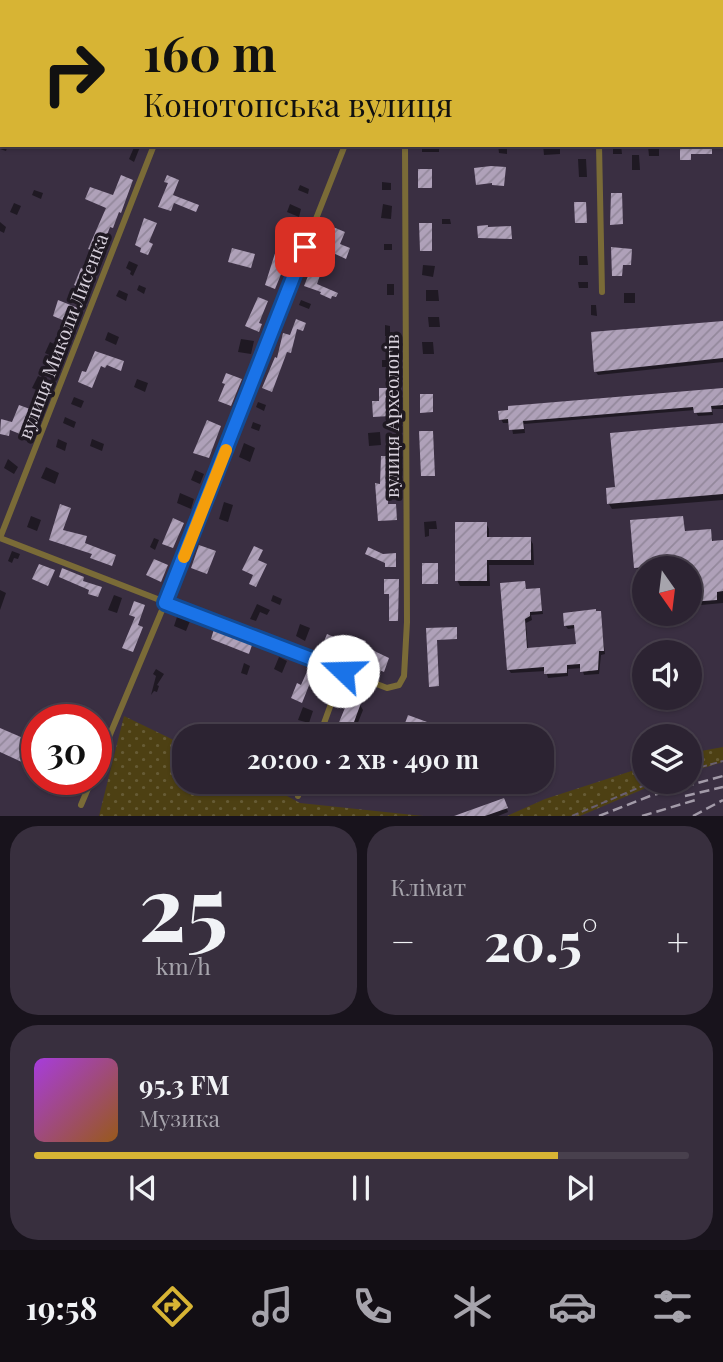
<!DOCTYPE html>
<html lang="uk">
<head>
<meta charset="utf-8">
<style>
	:root { --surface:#2c2332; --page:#382f3e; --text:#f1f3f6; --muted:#a6a4ac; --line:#48404d; --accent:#d7b434 }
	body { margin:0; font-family:"Playfair Display",serif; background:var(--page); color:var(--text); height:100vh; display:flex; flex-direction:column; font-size:26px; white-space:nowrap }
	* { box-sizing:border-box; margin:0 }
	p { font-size:23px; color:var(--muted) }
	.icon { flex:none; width:38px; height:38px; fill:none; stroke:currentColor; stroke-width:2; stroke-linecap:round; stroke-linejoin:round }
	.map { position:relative; height:816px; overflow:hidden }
	.side { display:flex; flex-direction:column; gap:10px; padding:10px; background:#18131c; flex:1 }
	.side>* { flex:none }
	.top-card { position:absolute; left:0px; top:0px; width:724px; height:147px; box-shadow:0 2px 5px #0004,0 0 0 2px var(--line); background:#d7b434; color:#111; overflow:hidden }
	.needle { width:46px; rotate:166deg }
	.buttons { position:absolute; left:632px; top:556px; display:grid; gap:14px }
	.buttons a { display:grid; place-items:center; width:70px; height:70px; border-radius:50%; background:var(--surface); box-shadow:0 2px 5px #0004,0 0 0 2px var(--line); font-size:35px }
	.speed { position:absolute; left:21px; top:704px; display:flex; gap:14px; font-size:35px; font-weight:700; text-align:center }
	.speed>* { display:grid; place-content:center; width:91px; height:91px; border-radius:50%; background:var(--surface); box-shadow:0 2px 5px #0004,0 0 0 2px var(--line); line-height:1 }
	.speed .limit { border:10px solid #d22; background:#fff; color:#111 }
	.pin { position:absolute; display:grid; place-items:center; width:60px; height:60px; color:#fff; margin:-30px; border-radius:14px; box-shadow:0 4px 10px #0006 }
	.me { position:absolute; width:77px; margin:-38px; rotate:291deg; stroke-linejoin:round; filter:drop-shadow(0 0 5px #0008) }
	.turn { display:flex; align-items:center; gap:24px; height:147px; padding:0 28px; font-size:32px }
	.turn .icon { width:91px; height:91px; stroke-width:2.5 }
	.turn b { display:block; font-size:49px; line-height:60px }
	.big { font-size:52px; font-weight:700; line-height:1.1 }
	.side .tile { flex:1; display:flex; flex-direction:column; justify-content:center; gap:10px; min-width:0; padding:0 24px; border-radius:28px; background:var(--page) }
	.side .dial { align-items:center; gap:0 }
	.dial b { font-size:91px; line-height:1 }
	.song { display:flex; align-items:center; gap:21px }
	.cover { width:84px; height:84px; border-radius:10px; background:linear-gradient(135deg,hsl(280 70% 55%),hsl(30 70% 35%)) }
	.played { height:7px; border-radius:4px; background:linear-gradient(90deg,var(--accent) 80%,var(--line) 80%) }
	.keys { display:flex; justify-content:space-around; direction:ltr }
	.heat { display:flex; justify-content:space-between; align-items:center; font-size:38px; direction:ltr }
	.side .tiles { flex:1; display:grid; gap:10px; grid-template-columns:1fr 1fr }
	.tile:last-child { grid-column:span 2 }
	.trip { position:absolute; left:172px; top:724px; width:382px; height:70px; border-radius:28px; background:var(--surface); box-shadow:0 2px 5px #0004,0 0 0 2px var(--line); font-weight:700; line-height:70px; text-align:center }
	.dock { display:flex; height:112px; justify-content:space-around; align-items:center; background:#120e14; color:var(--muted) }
	.dock .icon { width:49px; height:49px }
	.dock .current { color:var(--accent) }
	.dock b { font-size:32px; color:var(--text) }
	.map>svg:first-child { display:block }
	.green { fill:url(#green-dots) }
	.shadow { fill:#0007 }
	.building { fill:url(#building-hatch) }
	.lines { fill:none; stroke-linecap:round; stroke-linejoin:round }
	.path { stroke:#695f70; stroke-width:2; stroke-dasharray:7 3.5; stroke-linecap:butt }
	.minor { stroke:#7a6b37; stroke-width:6 }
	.primary { stroke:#bf9f1c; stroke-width:10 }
	.rail { stroke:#a39ba9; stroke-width:2.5; stroke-dasharray:10 5; stroke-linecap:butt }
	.route-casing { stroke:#114b97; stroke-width:18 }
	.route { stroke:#1a73e8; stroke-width:12 }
	.slow { stroke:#f59e0b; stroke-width:12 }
	.labels { text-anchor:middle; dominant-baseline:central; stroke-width:7; stroke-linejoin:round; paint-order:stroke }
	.street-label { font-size:19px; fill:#d7d0dc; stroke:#1f1922 }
</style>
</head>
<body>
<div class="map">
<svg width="723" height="816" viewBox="0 0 723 816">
	<defs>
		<pattern id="green-dots" width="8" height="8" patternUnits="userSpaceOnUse" patternTransform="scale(1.75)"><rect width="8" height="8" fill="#4d4013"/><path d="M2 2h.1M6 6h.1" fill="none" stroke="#665b35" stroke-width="1.8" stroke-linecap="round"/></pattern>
		<pattern id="building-hatch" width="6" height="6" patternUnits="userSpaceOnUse" patternTransform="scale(1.75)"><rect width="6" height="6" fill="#afa1b9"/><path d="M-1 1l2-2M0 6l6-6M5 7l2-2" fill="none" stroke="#93889b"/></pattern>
	</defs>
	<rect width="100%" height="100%" fill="#3a2f42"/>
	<g class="green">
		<path d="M124 716 184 745V782H261L300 803 423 816H99Z"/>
		<path d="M723 747V762L690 772V753Z"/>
		<path d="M644 767V782H660L580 816H507L545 799Z"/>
	</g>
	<g class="shadow">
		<path d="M310 0H324L310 2Z"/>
		<rect x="391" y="0" width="18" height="2"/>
		<path d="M0 135 2 145H8L6 151 0 149Z"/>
		<path d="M135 145 140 147 134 162 129 159Z"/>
		<rect x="422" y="145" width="17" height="7"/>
		<path d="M498 145H507V154L499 153Z"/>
		<path d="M543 145H560V154L544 155Z"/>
		<path d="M621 145 622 154H613V146Z"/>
		<path d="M659 145V156H649L648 146Z"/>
		<path d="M632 155H639L640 170H632Z"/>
		<path d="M578 159H586L587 177H579Z"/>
		<path d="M382 182 391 183V190H382Z"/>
		<path d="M300 185 309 189 308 194 298 190Z"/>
		<path d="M34 190 43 193 41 199 32 195Z"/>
		<path d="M14 203 21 206 17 215 10 212Z"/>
		<path d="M290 204 301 209 299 217 287 212Z"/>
		<path d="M383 204 392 206 391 219 381 218Z"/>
		<path d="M442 219H450L451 224H442Z"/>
		<path d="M0 222 6 227 4 233 0 231Z"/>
		<rect x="384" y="244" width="8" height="6"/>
		<path d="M579 256H587L588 265H579Z"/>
		<path d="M129 261 138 265 133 276 130 274 131 271 126 268Z"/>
		<path d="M423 265 435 266 433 277 422 275Z"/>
		<path d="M578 282H588V288H579Z"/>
		<rect x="387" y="284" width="7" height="11"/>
		<path d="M139 285 146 288 144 294 137 290Z"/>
		<path d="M119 290 128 294 126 301 116 296Z"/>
		<path d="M426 290H438L439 301H426Z"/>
		<rect x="624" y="293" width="11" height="10"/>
		<path d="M301 300 311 304 309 309 299 305Z"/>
		<path d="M591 305H596L597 316 591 315Z"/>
		<path d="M428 317H439L440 327H429Z"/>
		<path d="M723 323V362L598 375 596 372Z"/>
		<path d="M385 325 390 326V336H385Z"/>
		<path d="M108 332 119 337 116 345 105 340Z"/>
		<path d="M241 339 254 341 251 354 238 352Z"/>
		<path d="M50 342 60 347 56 358 45 353Z"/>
		<path d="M422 342H433L434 354H423Z"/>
		<rect x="382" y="360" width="9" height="7"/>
		<path d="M38 376 50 381 42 392 32 388Z"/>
		<path d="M137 379 148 383 145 392 134 387Z"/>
		<path d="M723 390V409H712L713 415 698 416 695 410 524 424 525 433 513 434 511 423H503L501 419Z"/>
		<path d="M74 397 84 401 81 408 71 404Z"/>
		<path d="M258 402 266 405 264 411 256 407Z"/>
		<path d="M65 417 76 422 74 428 63 423Z"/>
		<path d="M253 422 261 425 259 431 251 428Z"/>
		<path d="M723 425V500L612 509 609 504 617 489Z"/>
		<path d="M380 432 381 445 369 446 368 433Z"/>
		<path d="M58 439 67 443 65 451 56 447Z"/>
		<path d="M92 439 104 444 102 451 90 446Z"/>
		<path d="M244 443 255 448 250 462 239 457Z"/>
		<path d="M8 459 18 467 14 474 4 468Z"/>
		<path d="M46 467 59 473 55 484 41 478Z"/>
		<path d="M195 470 204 474 200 484 191 480Z"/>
		<path d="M180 493 194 499 191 509 177 503Z"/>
		<path d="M224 502 233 505 228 522 219 519Z"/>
		<path d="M31 516 41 520 37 531 27 527Z"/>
		<path d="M682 518 686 533 710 531 713 542 723 541V603L690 606V569H644L638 571 636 567Z"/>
		<path d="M436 521 437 529H429V536L425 537 424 522Z"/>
		<path d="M486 523 489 529V539H530L533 544 534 565H489L490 586H460L457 580Z"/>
		<path d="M154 538 159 540 155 550 150 547Z"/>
		<path d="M12 551 20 554 18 559 14 558 12 563 8 561Z"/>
		<path d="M524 583 527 591 539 590 543 614 531 615 532 620 526 623 528 650 577 646 576 628 568 629 565 625 600 613 605 654 601 655 599 674 584 675 582 668 568 669V676L548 678 546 671 511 673 509 670Z"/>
		<path d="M0 590 6 593 0 610Z"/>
		<path d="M114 595 122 598 117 613 108 610Z"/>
		<path d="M273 595 282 599 280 605 271 601Z"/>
		<path d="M257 604 270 610 267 615 260 612 256 621 250 619Z"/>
		<path d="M177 617 190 621 186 631 174 626Z"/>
		<path d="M300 624 310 628 305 641 296 636Z"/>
		<path d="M279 657 287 661 282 673 274 669Z"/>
		<path d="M244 663 250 666 247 675 241 673Z"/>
		<path d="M156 669 164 674 157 685 159 686 157 692 154 691 151 695 156 676 153 674Z"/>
		<path d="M360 705 363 710 357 725 335 737Z"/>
		<path d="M303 707 313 711 309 723 298 720Z"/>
		<path d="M61 779H79L76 786Z"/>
		<path d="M279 782H291L290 787Z"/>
		<path d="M321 782H334L332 787Z"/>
		<path d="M434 782H448L446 786Z"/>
		<path d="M479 782H491L490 786Z"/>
		<path d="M504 800 508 812 498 816H456Z"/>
	</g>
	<g class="building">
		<path d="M680 145H712V154H691V160H680Z"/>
		<path d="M491 166 506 167 504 186 492 185V183L476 185 474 168Z"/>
		<rect x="418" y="169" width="14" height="19"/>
		<path d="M121 175 133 180 121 213 119 212 113 228 110 227 100 254 88 249 106 208 85 199 90 187 113 195Z"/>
		<path d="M167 175 179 180 173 195 199 205 196 212 174 203 171 211 158 207 168 183 164 182Z"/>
		<path d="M611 193H622L623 224 610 225Z"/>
		<path d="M574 202H586L587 223H575Z"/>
		<path d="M144 218 157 223 149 242 153 244 148 255 140 252 141 248 135 245Z"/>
		<path d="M419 223H432V251H420Z"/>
		<path d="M488 225V227L511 226 512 239 478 238 477 226Z"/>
		<path d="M333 227 345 232 340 244 350 248 346 259 331 252 323 267 317 284 338 293 336 297 332 296 331 299 320 294 321 292 304 286 319 249 324 251Z"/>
		<path d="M283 228 292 232 285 249 292 251 287 267H284L275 289 265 285Z"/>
		<path d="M611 247 632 249 631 265H623L622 276H612Z"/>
		<path d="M232 248 255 254 251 268 228 262Z"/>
		<path d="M81 268 95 274 88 291 74 285Z"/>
		<path d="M258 297 268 301 259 323 262 324 259 332 245 326Z"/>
		<path d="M58 300 78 308 72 324 53 316Z"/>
		<path d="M296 319 306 323 303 331 297 329 291 353 287 352 272 392 262 388 275 357 277 358 283 333 290 335Z"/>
		<path d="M723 321V358L594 372 591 332Z"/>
		<path d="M95 351 124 361 121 371 107 365 105 368 101 366 92 388 78 382 82 371 86 372Z"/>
		<path d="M226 373 242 379 231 406 218 401 225 384 222 383Z"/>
		<path d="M379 388H394V397H388L390 416 373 417 372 401H379Z"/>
		<path d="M723 388V405L711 406 712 412 694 413 693 407 523 421 524 429 509 430 508 419 499 420 498 411 508 410V406Z"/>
		<path d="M420 394H433V412L420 413Z"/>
		<path d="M35 397 45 401 30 438 10 430 9 436 0 434 1 419 12 422 19 405 30 409Z"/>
		<path d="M207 420 221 426 209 458 193 453Z"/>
		<path d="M723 423V494L607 504 606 488 615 487 610 433Z"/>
		<path d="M419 431H433L435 476H421Z"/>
		<path d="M381 456H392V473H389L388 504H396L397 520 378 521 375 483 380 484Z"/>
		<path d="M60 504 71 508 63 530 87 536 85 543 116 555 112 566 90 558 92 554 49 540Z"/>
		<path d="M683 516 685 531 711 529 712 541 723 540V591L717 592V600L690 602V569H658V566L634 568 630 520Z"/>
		<path d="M173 518 184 523 173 548 162 544Z"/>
		<path d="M455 522H487V537H531V560H487V581H455Z"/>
		<path d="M199 545 216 551 207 574 191 568Z"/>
		<path d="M254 546 263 550 258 560 267 564 256 587 249 584 253 575 242 570Z"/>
		<path d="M368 547 383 554 396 553V567H385V563L365 554Z"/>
		<path d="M154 559 168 565 161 582 146 575Z"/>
		<rect x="422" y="563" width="16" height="21"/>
		<path d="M39 564 55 570 48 586 32 579Z"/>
		<path d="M62 568 84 577 83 581 102 587 98 597 88 594 89 590 59 577Z"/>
		<path d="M384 579H399L398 621H389V594H384Z"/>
		<path d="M525 581 526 589 540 588 542 611 530 612V616L525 619 527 648 576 644 574 625 564 626 563 613 596 609V611H601L604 651H599L598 670 580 672V664L567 665V673L544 674V667L507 670 500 583Z"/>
		<path d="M134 601 145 605 138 625 143 627 133 652 122 648 135 617 129 615Z"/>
		<path d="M457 627V639L437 640 439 686 429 687 426 628Z"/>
		<path d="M214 629 252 645 249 654 211 639Z"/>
		<path d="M327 634 353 645 356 638 366 641 364 646 389 658 384 672 365 664 366 658 342 649 340 654 322 646Z"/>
		<path d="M309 667 325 673 321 682 312 678 302 703 291 698 297 683 301 685Z"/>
		<path d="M349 698 361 703 354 722 393 737H333Z"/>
		<path d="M408 715 465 736V737H400Z"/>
		<path d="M0 728 37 744V769L0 752Z"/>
		<path d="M504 798 508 808 485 816H454Z"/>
	</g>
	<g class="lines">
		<g class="path">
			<path d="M0 65H2"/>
			<path d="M690 770 723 761"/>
			<path d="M572 816 652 782"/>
		</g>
		<g class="minor">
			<path d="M173 0V2"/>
			<path d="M354 0V2"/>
			<path d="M469 2 470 0"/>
			<path d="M669 2 670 0"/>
			<path d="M599 145 602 292"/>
			<path d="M0 538 387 688 399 685 404 676 407 622 405 145"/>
			<path d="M0 538 154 145"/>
			<path d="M319 737 343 671"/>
			<path d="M96 768 165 603 345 145"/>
			<path d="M298 796 303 782"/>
			<path d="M81 805 92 779"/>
		</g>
		<g class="primary">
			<path d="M0 75H2"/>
			<path d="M0 88 2 84"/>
		</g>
		<g class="rail">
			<path d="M685 796 723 787"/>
			<path d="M599 816 650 796 723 776"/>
			<path d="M642 816 699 799"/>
			<path d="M693 816 723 800"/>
		</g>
	</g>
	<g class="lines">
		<defs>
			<path id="route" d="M305 247 165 603 343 671"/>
		</defs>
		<use href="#route" class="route-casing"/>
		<use href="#route" class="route"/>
		<path class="slow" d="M184 557 226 450"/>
	</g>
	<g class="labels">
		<g class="street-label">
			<text transform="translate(62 336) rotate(-69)">вулиця Миколи Лисенка</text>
			<text transform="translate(391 416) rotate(-90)">вулиця Археологів</text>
		</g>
	</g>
</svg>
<div class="buttons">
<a><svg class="needle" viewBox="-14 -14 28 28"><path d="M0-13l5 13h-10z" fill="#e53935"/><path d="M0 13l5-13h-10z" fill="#a6a4ac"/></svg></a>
<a><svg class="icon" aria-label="sound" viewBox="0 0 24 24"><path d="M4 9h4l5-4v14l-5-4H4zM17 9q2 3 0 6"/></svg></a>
<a><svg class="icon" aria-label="layers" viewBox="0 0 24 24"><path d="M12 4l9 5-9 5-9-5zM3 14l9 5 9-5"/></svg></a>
</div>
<div class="speed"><div class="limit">30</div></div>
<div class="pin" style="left:305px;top:247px;background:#d93025"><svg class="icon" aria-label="arrive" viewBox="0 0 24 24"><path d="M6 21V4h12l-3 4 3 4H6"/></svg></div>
<svg class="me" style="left:343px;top:671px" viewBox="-20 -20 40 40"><circle r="19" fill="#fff"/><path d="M0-13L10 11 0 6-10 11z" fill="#1a73e8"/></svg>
<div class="trip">20:00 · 2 хв · 490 m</div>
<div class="top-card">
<div class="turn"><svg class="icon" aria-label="right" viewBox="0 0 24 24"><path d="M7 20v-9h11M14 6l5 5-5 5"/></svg><div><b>160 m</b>Конотопська вулиця</div></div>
</div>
</div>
<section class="side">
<div class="tiles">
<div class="tile dial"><b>25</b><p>km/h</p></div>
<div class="tile"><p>Клімат</p>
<div class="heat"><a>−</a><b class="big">20.5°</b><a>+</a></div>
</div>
<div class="tile">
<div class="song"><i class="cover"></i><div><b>95.3 FM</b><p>Музика</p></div></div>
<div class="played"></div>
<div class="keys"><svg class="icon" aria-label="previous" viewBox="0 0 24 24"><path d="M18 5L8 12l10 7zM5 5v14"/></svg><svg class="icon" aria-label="pause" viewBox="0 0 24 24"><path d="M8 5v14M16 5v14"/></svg><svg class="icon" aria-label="next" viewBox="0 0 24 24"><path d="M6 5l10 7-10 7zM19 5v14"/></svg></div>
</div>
</div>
</section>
<nav class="dock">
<b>19:58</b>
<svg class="icon current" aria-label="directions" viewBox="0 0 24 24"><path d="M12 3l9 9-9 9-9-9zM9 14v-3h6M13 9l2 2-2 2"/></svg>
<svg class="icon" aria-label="music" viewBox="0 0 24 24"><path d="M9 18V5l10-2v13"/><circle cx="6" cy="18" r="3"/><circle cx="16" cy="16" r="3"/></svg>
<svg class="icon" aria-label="phone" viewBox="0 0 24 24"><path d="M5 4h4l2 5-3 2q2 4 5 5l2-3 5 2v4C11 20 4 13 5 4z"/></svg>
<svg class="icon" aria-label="climate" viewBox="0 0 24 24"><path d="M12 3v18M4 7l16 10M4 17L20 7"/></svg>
<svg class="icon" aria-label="car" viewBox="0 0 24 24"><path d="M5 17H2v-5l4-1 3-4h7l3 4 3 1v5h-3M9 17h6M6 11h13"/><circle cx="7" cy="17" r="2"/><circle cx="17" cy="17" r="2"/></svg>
<svg class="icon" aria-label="filters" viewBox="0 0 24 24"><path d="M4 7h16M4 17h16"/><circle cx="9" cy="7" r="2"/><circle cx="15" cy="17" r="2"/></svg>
</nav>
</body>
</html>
